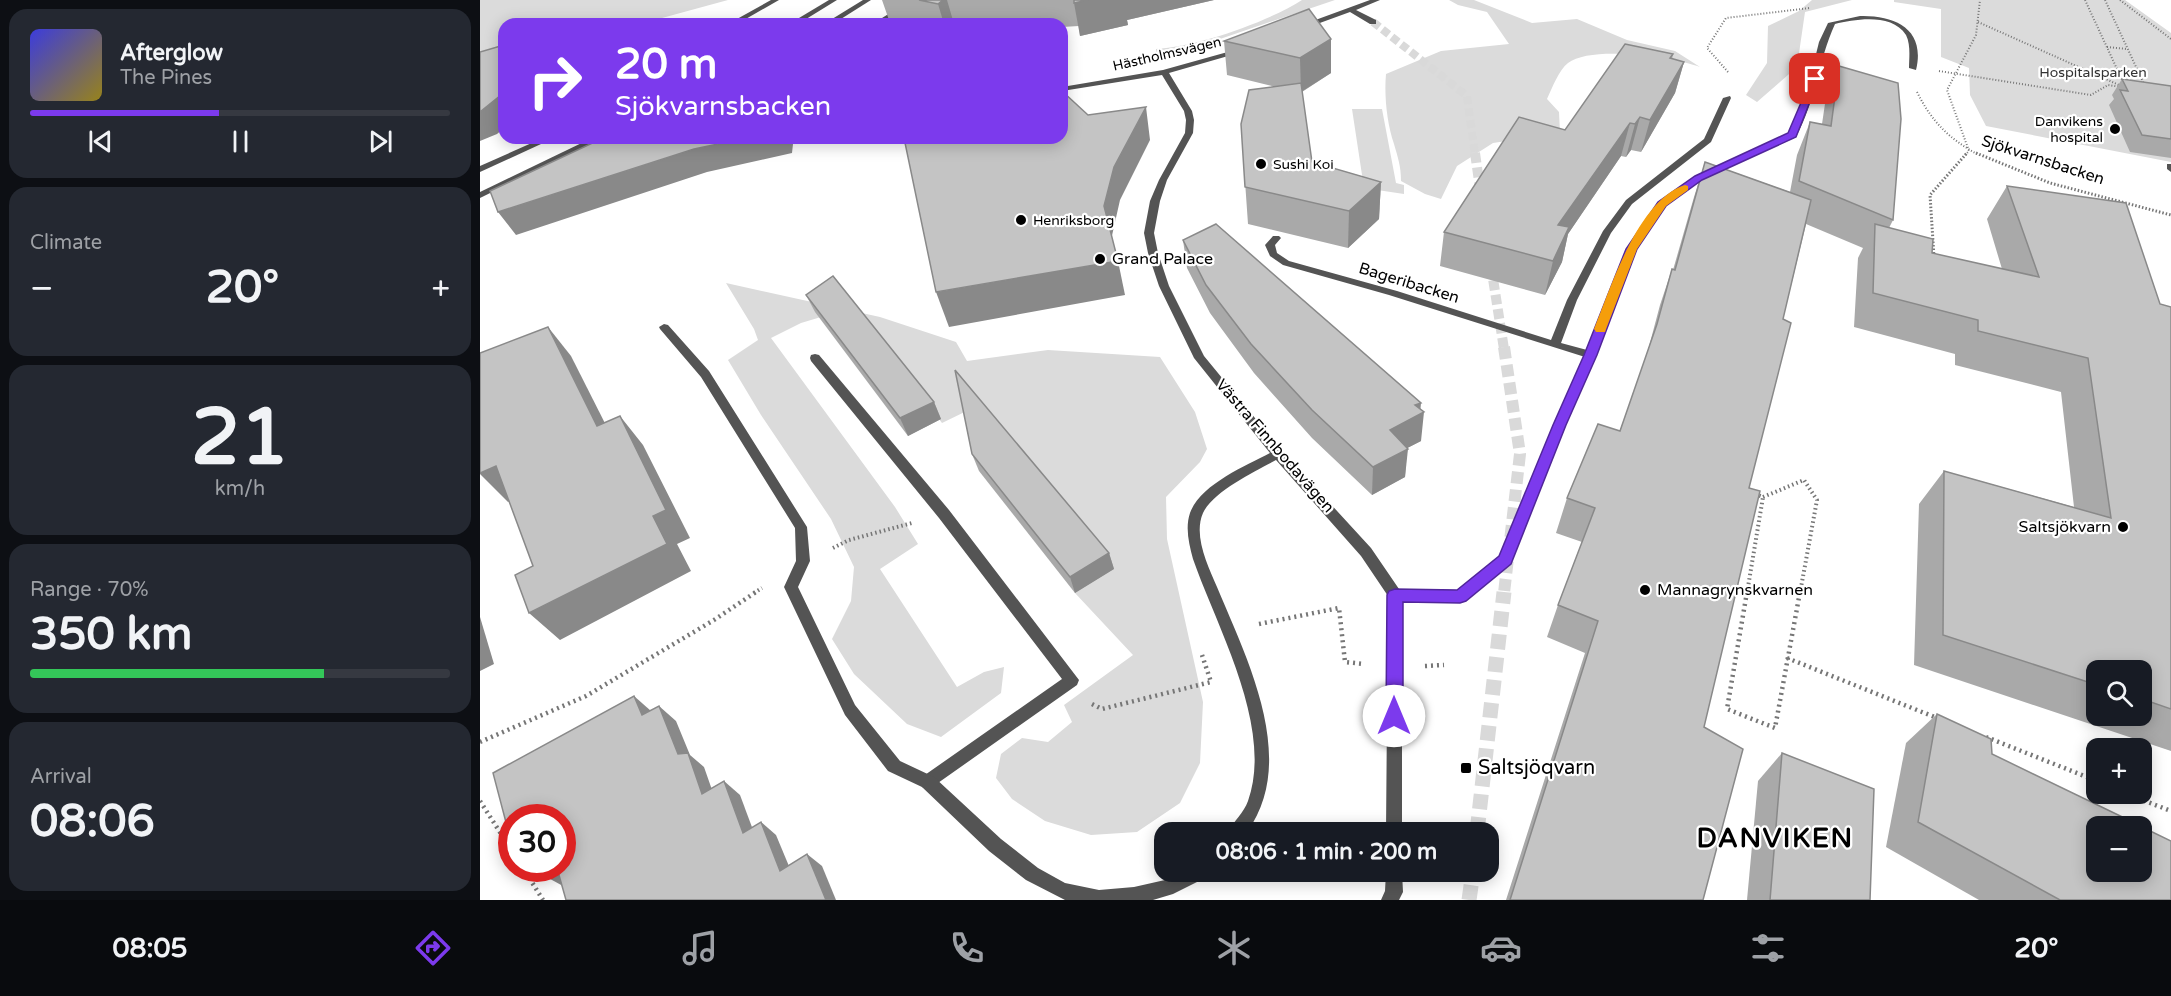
<!DOCTYPE html>
<html lang="en">
<head>
<meta charset="utf-8">
<style>
	:root { --surface:#171b24; --page:#242831; --text:#f1f3f6; --muted:#9ea1a6; --line:#363941; --accent:#7c3aed }
	body { margin:0; font-family:"Varela Round",sans-serif; background:var(--page); color:var(--text); height:100vh; display:flex; flex-direction:column; font-size:22px; white-space:nowrap }
	* { box-sizing:border-box; margin:0 }
	p { font-size:20px; color:var(--muted) }
	.icon { flex:none; width:33px; height:33px; fill:none; stroke:currentColor; stroke-width:2; stroke-linecap:round; stroke-linejoin:round }
	.map { position:relative; flex:1; overflow:hidden }
	.drawer { display:flex; flex-direction:column; gap:9px; padding:9px; background:#0d0f14; width:480px }
	.drawer>* { flex:none }
	.hud { position:absolute; left:18px; top:18px; width:570px; height:126px; border-radius:18px; box-shadow:0 3px 15px #0003; background:#7c3aed; color:#fff; overflow:hidden }
	.tools { position:absolute; left:1606px; top:660px; display:grid; gap:12px }
	.tools a { display:grid; place-items:center; width:66px; height:66px; border-radius:12px; background:var(--surface); box-shadow:0 3px 15px #0003; font-size:30px }
	.speed { position:absolute; left:18px; top:804px; display:flex; gap:12px; font-size:30px; font-weight:700; text-align:center }
	.speed>* { display:grid; place-content:center; width:78px; height:78px; border-radius:50%; background:var(--surface); box-shadow:0 3px 15px #0003; line-height:1 }
	.speed .limit { border:9px solid #d22; background:#fff; color:#111 }
	.pin { position:absolute; display:grid; place-items:center; width:51px; height:51px; color:#fff; margin:-26px; border-radius:12px; box-shadow:0 3px 9px #0006 }
	.me { position:absolute; width:66px; margin:-33px; rotate:0deg; stroke-linejoin:round; filter:drop-shadow(0 0 4px #0008) }
	.turn { display:flex; align-items:center; gap:21px; height:126px; padding:0 18px; font-size:27px }
	.turn .icon { width:78px; height:78px; stroke-width:2.5 }
	.turn b { display:block; font-size:42px; line-height:51px }
	.big { font-size:45px; font-weight:700; line-height:1.1 }
	.drawer .card { flex:1; display:flex; flex-direction:column; justify-content:center; gap:9px; min-width:0; padding:0 21px; border-radius:18px; background:var(--page) }
	.drawer .dial { align-items:center; gap:0 }
	.dial b { font-size:78px; line-height:1 }
	.song { display:flex; align-items:center; gap:18px }
	.cover { width:72px; height:72px; border-radius:9px; background:linear-gradient(135deg,hsl(240 70% 55%),hsl(50 70% 35%)) }
	.played { height:6px; border-radius:3px; background:linear-gradient(90deg,var(--accent) 45%,var(--line) 45%) }
	.keys { display:flex; justify-content:space-around; direction:ltr }
	.heat { display:flex; justify-content:space-between; align-items:center; font-size:33px; direction:ltr }
	.charge { height:9px; border-radius:4px; background:linear-gradient(90deg,#34c759 70%,var(--line) 0) }
	.trip { position:absolute; left:674px; top:822px; width:345px; height:60px; border-radius:18px; background:var(--surface); box-shadow:0 3px 15px #0003; font-weight:700; line-height:60px; text-align:center }
	.menu { display:flex; height:96px; justify-content:space-around; align-items:center; background:#090b0e; color:var(--muted) }
	.menu .icon { width:42px; height:42px }
	.menu .selected { color:var(--accent) }
	.menu b { font-size:27px; color:var(--text) }
	main { display:flex; flex:1; min-height:0 }
	.map>svg:first-child { display:block }
	.green { fill:#dbdbdb }
	.lines { fill:none; stroke-linecap:round; stroke-linejoin:round }
	.minor-tunnel-far3 { stroke:#d9d9d9; stroke-width:8; stroke-dasharray:8 4; stroke-linecap:butt }
	.minor-tunnel-far2 { stroke:#d9d9d9; stroke-width:10; stroke-dasharray:10 4.5; stroke-linecap:butt }
	.minor-tunnel-far1 { stroke:#d9d9d9; stroke-width:12; stroke-dasharray:12 6; stroke-linecap:butt }
	.minor-tunnel { stroke:#d9d9d9; stroke-width:15; stroke-dasharray:15 8; stroke-linecap:butt }
	.path-far3 { stroke:#767676; stroke-width:2; stroke-dasharray:1 2; stroke-linecap:butt }
	.path-far2 { stroke:#767676; stroke-width:3; stroke-dasharray:1.5 2; stroke-linecap:butt }
	.path-far1 { stroke:#767676; stroke-width:4; stroke-dasharray:1.5 3; stroke-linecap:butt }
	.path { stroke:#767676; stroke-width:4.5; stroke-dasharray:2 4; stroke-linecap:butt }
	.service { fill:#545454; fill-rule:evenodd }
	.minor { fill:#545454; fill-rule:evenodd }
	.tertiary { fill:#545454; fill-rule:evenodd }
	.wall { fill:#a9a9a9; fill-rule:evenodd }
	.shaded-wall { fill:#898989 }
	.building { fill:#c4c4c4; stroke:#898989; stroke-width:1.5 }
	.route { fill:#7c3aed; stroke:#51269a; stroke-width:1.5 }
	.slow { fill:#f59e0b }
	.poi-dot { fill:#000; stroke:#fff; stroke-width:2 }
	.labels { text-anchor:middle; dominant-baseline:central; stroke-width:4.5; stroke-linejoin:round; paint-order:stroke }
	.far-street-label { font-size:14px; fill:#000; stroke:#fff }
	.far-park-label { font-size:14px; fill:#323232; stroke:#fff }
	.far-poi-label { font-size:14px; fill:#000; stroke:#fff; text-anchor:start }
	.street-label { font-size:16px; fill:#000; stroke:#fff }
	.poi-label { font-size:16px; fill:#000; stroke:#fff; text-anchor:start }
	.near-poi-label { font-size:20px; fill:#000; stroke:#fff; text-anchor:start }
	.near-district-label { font-size:27px; font-weight:bold; letter-spacing:1.5px; fill:#000; stroke:#fff }
</style>
</head>
<body>
<main>
<section class="drawer">
<div class="card">
<div class="song"><i class="cover"></i><div><b>Afterglow</b><p>The Pines</p></div></div>
<div class="played"></div>
<div class="keys"><svg class="icon" aria-label="previous" viewBox="0 0 24 24"><path d="M18 5L8 12l10 7zM5 5v14"/></svg><svg class="icon" aria-label="pause" viewBox="0 0 24 24"><path d="M8 5v14M16 5v14"/></svg><svg class="icon" aria-label="next" viewBox="0 0 24 24"><path d="M6 5l10 7-10 7zM19 5v14"/></svg></div>
</div>
<div class="card"><p>Climate</p>
<div class="heat"><a>−</a><b class="big">20°</b><a>+</a></div>
</div>
<div class="card dial"><b>21</b><p>km/h</p></div>
<div class="card"><p>Range · 70%</p><b class="big">350 km</b><div class="charge"></div></div>
<div class="card"><p>Arrival</p><b class="big">08:06</b></div>
</section>
<div class="map">
<svg width="1691" height="900" viewBox="0 0 1691 900">
	<rect width="100%" height="100%" fill="#fff"/>
	<g class="green">
		<path d="M0 0H248L160 24H24V62L0 68Z"/>
		<path d="M822 0H855L740 39 690 52H676V49C716 47 788 22 822 0Z"/>
		<path d="M969 0H994L1052 23 1097 19 1147 40 1195 51 1220 67C1194 57 1111 45 1088 63 1079 70 1072 88 1067 99L1079 112 1080 133 1013 143 977 166 961 199 945 194 921 181C921 166 918 158 914 144 907 124 904 96 906 74L961 51 1029 44 1007 12 978 5Z"/>
		<path d="M1332 0H1372L1325 12 1317 67 1277 102 1266 95 1287 63 1288 26 1319 11Z"/>
		<path d="M1414 0H1645L1691 33V162L1506 126 1490 95 1489 68 1461 57V9L1414 2Z"/>
		<path d="M872 109H902L916 183 924 185V194L884 188Z"/>
		<path d="M246 283 400 317 476 342 487 361 568 350 680 357 715 412 727 449 720 462 686 497 687 539 723 702 720 763 700 803 657 832 611 835 565 821 532 799 516 778 521 754 542 738 568 742 592 722 584 705 653 655 595 593 634 569 497 406 462 423 388 327 341 317 321 323 291 338 415 507 438 544 400 569 477 687 504 672 524 667 521 693 461 737 427 724 374 674 352 639 371 601 374 567 351 519 281 415 248 360 278 340 274 329Z"/>
	</g>
	<g class="lines">
		<path class="minor-tunnel-far3" d="M893 22 987 96 995 155"/>
		<g class="minor-tunnel-far2">
			<path d="M995 153 1001 195"/>
			<path d="M1011 266 1024 349"/>
		</g>
		<path class="minor-tunnel-far1" d="M1024 347 1040 454 1024 593"/>
		<g class="minor-tunnel">
			<path d="M997 832 1024 592"/>
			<path d="M989 900 993 872"/>
		</g>
		<g class="path-far3">
			<path d="M1605 0 1644 84"/>
			<path d="M1625 0 1664 84"/>
			<path d="M1640 0 1691 39"/>
			<path d="M1498 22 1639 85"/>
			<path d="M1627 47 1647 49"/>
			<path d="M1459 71 1611 95 1628 85 1641 87"/>
			<path d="M1248 72 1227 48 1246 18 1330 8"/>
			<path d="M1437 92C1452 122 1469 139 1499 155"/>
			<path d="M1485 155 1489 151 1467 90 1496 35 1500 0"/>
		</g>
		<g class="path-far2">
			<path d="M1496 153 1570 183 1691 215"/>
			<path d="M1454 257 1450 195 1487 153"/>
		</g>
		<g class="path-far1">
			<path d="M1275 494 1283 497"/>
			<path d="M1283 497 1324 480 1337 500 1320 593"/>
			<path d="M353 548 369 540 432 523"/>
			<path d="M274 593 282 588"/>
			<path d="M1267 593 1283 497"/>
		</g>
		<g class="path">
			<path d="M1267 592 1247 709 1295 728 1320 592"/>
			<path d="M779 624 859 608 865 662 884 664"/>
			<path d="M1307 658 1457 718"/>
			<path d="M945 666 964 665"/>
			<path d="M612 704 622 709 731 682 722 655"/>
			<path d="M1506 737 1617 781"/>
			<path d="M0 742 106 696 234 620 276 592"/>
			<path d="M1647 794 1691 811"/>
			<path d="M0 801 32 851"/>
			<path d="M43 868 63 900"/>
		</g>
		<g class="service">
			<path d="M291 0H299L257 24H248Z"/>
			<path d="M431 0H439L407 20 405 24H397L402 18Z"/>
			<path d="M310 138H330C326 142 316 142 311 141Z"/>
			<path d="M335 354 339 355 469 510 599 680 597 685 448 790 442 787 440 782 442 777 582 679 459 518 331 361 330 358 331 355Z"/>
		</g>
		<g class="minor">
			<path d="M890 0H900L876 10 896 20V24H890L870 12 826 28 819 26Z"/>
			<path d="M1380 16C1415 15 1446 29 1436 70L1429 68C1429 58 1431 45 1426 35 1412 13 1376 19 1355 24 1338 61 1336 100 1316 137L1221 180 1185 206 1156 249 1116 355 1085 425 1030 564 985 600 980 602 922 601V832H906L908 596 881 556 796 460C776 471 733 491 723 513 713 536 728 566 737 587 767 659 819 760 767 832H749C753 821 764 813 768 801 794 727 737 628 713 559 709 544 705 528 710 513 720 485 765 466 790 453L714 358 679 286 668 253 664 233 670 201 679 180 705 133 706 120 704 111 682 75 582 91V87L683 70 762 48V52L689 73 712 111 714 120 713 133 687 180 680 201 674 233 678 253 689 286 724 356 802 451 891 548 919 589 977 590 1020 557 1073 425 1105 357 909 295 803 265 790 256 785 245 793 236H799L801 238 795 245 797 253 809 261 917 291 1071 340 1087 300 1123 231 1146 200 1224 139 1243 98 1250 96 1251 98 1231 142 1152 204 1131 233 1097 300 1081 343 1107 350 1146 249 1179 202 1215 176 1309 133 1326 95 1339 42 1348 23Z"/>
			<path d="M1687 164H1691V172L1687 169Z"/>
			<path d="M184 324 188 325 229 371 327 527 330 561 318 587 375 705 420 761 454 777 521 839 558 868 585 883 619 890 654 887 685 880 702 872H727L725 878 693 894 673 900H585L546 880 509 851 442 787 408 771 365 715 304 587 316 561 315 528 221 377 180 329 179 327Z"/>
			<path d="M906 872H922L923 892 919 900H901L905 891Z"/>
		</g>
		<g class="tertiary">
			<path d="M349 0H357L318 24H309Z"/>
			<path d="M383 0H391L353 24H344Z"/>
			<path d="M63 138H74L0 172V166Z"/>
			<path d="M112 138H123L0 198V192Z"/>
		</g>
	</g>
	<g class="wall">
		<path d="M402 0H734L647 20 648 25 600 36 599 26 582 27V24H412L410 23Z"/>
		<path d="M851 39V73L822 92 832 162 901 182 899 219 868 248 768 224 761 124 796 87 747 75 744 41Z"/>
		<path d="M1193 54 1192 59 1204 62 1195 93 1161 152 1151 150 1146 157 1141 156 1088 234 1082 262 1065 295 960 266 964 232 1085 130Z"/>
		<path d="M1359 66 1413 220 1409 228 1452 253 1522 269 1507 219 1527 186 1680 304 1691 307V751L1434 665 1439 504 1464 471 1594 507 1581 392 1475 365V354L1374 327 1378 258 1383 248 1326 224 1303 319 1269 488 1224 727 1223 900H1026L1105 653 1067 637 1078 605 1102 542 1076 533 1087 498 1140 431 1167 354 1180 305 1192 269 1193 270 1214 197 1225 162 1310 192 1317 155 1330 122 1342 124 1346 97ZM1617 670H1662V716H1617Z"/>
		<path d="M1642 79 1691 86V158L1650 152 1629 105 1634 99 1632 95Z"/>
		<path d="M703 240 941 410V441L927 448 925 477 892 495 832 438 774 373 730 313 707 268Z"/>
		<path d="M326 295 454 402 461 419 428 436 335 312Z"/>
		<path d="M492 454 629 553 634 569 595 593 499 471Z"/>
		<path d="M1457 714 1512 754 1691 900H1499L1406 847 1426 743Z"/>
		<path d="M1302 753 1390 900H1267L1278 781Z"/>
	</g>
	<g class="shaded-wall">
		<path d="M463 0H467L474 24H464L458 4Z"/>
		<path d="M608 0H734L647 20 648 25 600 36 594 3Z"/>
		<path d="M851 39V73L821 92 820 58Z"/>
		<path d="M1204 62 1195 93 1161 152 1170 120Z"/>
		<path d="M21 95H24V128L17 134 0 141V112Z"/>
		<path d="M666 107 670 140 640 200 631 240 624 206 634 167Z"/>
		<path d="M1160 117 1151 150 1146 157 1155 124Z"/>
		<path d="M1150 123 1141 156 1088 234 1082 262 1065 295 1073 261 1078 225Z"/>
		<path d="M267 138H311L313 144 312 153 227 172 36 235 18 212 214 149Z"/>
		<path d="M901 182 899 219 868 248 869 211Z"/>
		<path d="M638 261 645 295 469 327 456 292Z"/>
		<path d="M68 327 91 356 141 455 117 426Z"/>
		<path d="M454 402 461 419 428 436 420 418Z"/>
		<path d="M941 403 940 414 944 412 941 441 908 458 910 430 935 405Z"/>
		<path d="M140 416 163 445 210 538 197 544 211 571 80 640 49 613 173 516Z"/>
		<path d="M928 449 925 477 892 495 893 467Z"/>
		<path d="M16 466 44 494 28 502 0 474V473Z"/>
		<path d="M629 553 634 569 595 593 590 577Z"/>
		<path d="M0 617 14 664 0 671Z"/>
		<path d="M154 696 171 711 162 715Z"/>
		<path d="M179 706 196 721 210 755 224 767 238 807 222 794 198 754Z"/>
		<path d="M244 781 260 795 279 846 263 833Z"/>
		<path d="M281 822 296 835 316 883 300 871Z"/>
		<path d="M327 854 342 866 356 900H346Z"/>
		<path d="M70 868H82L83 886 61 874Z"/>
	</g>
	<g class="building">
		<path d="M439 0H463L458 4Z"/>
		<path d="M594 0H608L594 3Z"/>
		<path d="M829 9 851 39 820 58 744 41Z"/>
		<path d="M1145 44 1193 54 1190 58 1204 62 1170 120 1160 117 1155 124 1150 123 1078 225 1089 227 1073 261 964 232 1039 117 1085 130Z"/>
		<path d="M24 45V95H21L0 112V52Z"/>
		<path d="M1359 66 1418 83 1421 119 1413 220 1319 181 1330 122 1351 126Z"/>
		<path d="M1642 79 1691 86V139L1662 135 1640 90 1648 91Z"/>
		<path d="M821 83 832 162 901 182 869 211 765 187 761 124 769 90Z"/>
		<path d="M582 91 608 115 666 107 634 167 624 206 638 261 456 292 424 138H582Z"/>
		<path d="M123 138H267L214 149 18 212 10 191Z"/>
		<path d="M1225 162 1331 200 1303 319 1311 323 1269 488 1280 491 1224 727 1263 749 1223 900H1030L1118 621 1078 605 1115 508 1087 498 1118 424 1140 431 1177 324 1192 269 1195 270Z"/>
		<path d="M1527 186 1646 203 1680 304 1691 307V709L1662 699V670H1617V685L1463 635 1464 471 1631 518 1608 358 1498 331V320L1393 293 1395 224 1453 239 1452 253 1559 277Z"/>
		<path d="M736 224 941 403 935 405 944 412 910 430 928 449 893 467 832 410 771 344 726 285 703 240Z"/>
		<path d="M353 276 454 402 420 418 326 295Z"/>
		<path d="M68 327 117 426 140 416 186 510 173 516 187 544 49 613 35 575 53 566 16 466 0 473V353Z"/>
		<path d="M475 370 629 553 590 577 492 454Z"/>
		<path d="M154 696 162 715 179 706 198 754 208 753 222 794 244 781 263 833 281 822 300 871 327 854 346 900H86L77 868H82V818H32V827L28 830 13 773Z"/>
		<path d="M1457 714 1511 739 1512 754 1661 826H1617V872H1662V827L1691 841V900H1580L1438 822Z"/>
		<path d="M1302 753 1394 789 1390 900H1290Z"/>
		<path d="M60 868H70L61 874Z"/>
	</g>
	<path class="route" d="M1332 77 1339 79 1316 137 1222 180 1186 206 1157 249 1117 355 1086 425 1031 564 986 601 980 603 923 602V716L920 721 914 723 908 721 906 716 907 595 909 591 915 589 977 590 1019 556 1073 425 1104 355 1146 249 1178 202 1215 176 1308 133Z"/>
	<path class="slow" d="M1205 185 1208 186V190L1186 206 1157 249 1126 329 1125 332H1116L1114 329C1131 287 1158 200 1205 185Z"/>
	<g class="poi-dot">
		<circle cx="1635" cy="129" r="6"/>
		<circle cx="781" cy="164" r="6"/>
		<circle cx="541" cy="220" r="6"/>
		<circle cx="620" cy="259" r="6"/>
		<circle cx="1643" cy="527" r="6"/>
		<circle cx="1165" cy="590" r="6"/>
		<rect x="980" y="762" width="12" height="12" rx="3"/>
	</g>
	<g class="labels">
		<g class="far-street-label">
			<text transform="translate(687 54) rotate(-13)">Hästholmsvägen</text>
		</g>
		<g class="far-park-label">
			<text x="1613" y="72">Hospitalsparken</text>
		</g>
		<g class="far-poi-label">
			<text x="1623" y="121" text-anchor="end">Danvikens<tspan x="1623" dy="16">hospital</tspan></text>
			<text x="793" y="164">Sushi Koi</text>
			<text x="553" y="220">Henriksborg</text>
		</g>
		<g class="street-label">
			<text transform="translate(1563 160) rotate(18)">Sjökvarnsbacken</text>
			<text transform="translate(929 283) rotate(17)">Bageribacken</text>
			<text transform="translate(795 446) rotate(49)">Västra Finnbodavägen</text>
		</g>
		<g class="poi-label">
			<text x="632" y="259">Grand Palace</text>
			<text x="1631" y="527" text-anchor="end">Saltsjökvarn</text>
			<text x="1177" y="590">Mannagrynskvarnen</text>
		</g>
		<g class="near-poi-label">
			<text x="998" y="768">Saltsjöqvarn</text>
		</g>
		<g class="near-district-label">
			<text x="1295" y="838">DANVIKEN</text>
		</g>
	</g>
</svg>
<div class="tools">
<a><svg class="icon" aria-label="search" viewBox="0 0 24 24"><circle cx="10" cy="10" r="6"/><path d="M15 15l6 6"/></svg></a>
<a>+</a>
<a>−</a>
</div>
<div class="speed"><div class="limit">30</div></div>
<div class="pin" style="left:1335px;top:79px;background:#d93025"><svg class="icon" aria-label="arrive" viewBox="0 0 24 24"><path d="M6 21V4h12l-3 4 3 4H6"/></svg></div>
<svg class="me" style="left:914px;top:716px" viewBox="-20 -20 40 40"><circle r="19" fill="#fff"/><path d="M0-13L10 11 0 6-10 11z" fill="#7c3aed"/></svg>
<div class="trip">08:06 · 1 min · 200 m</div>
<div class="hud">
<div class="turn"><svg class="icon" aria-label="right" viewBox="0 0 24 24"><path d="M7 20v-9h11M14 6l5 5-5 5"/></svg><div><b>20 m</b>Sjökvarnsbacken</div></div>
</div>
</div>
</main>
<nav class="menu">
<b>08:05</b>
<svg class="icon selected" aria-label="directions" viewBox="0 0 24 24"><path d="M12 3l9 9-9 9-9-9zM9 14v-3h6M13 9l2 2-2 2"/></svg>
<svg class="icon" aria-label="music" viewBox="0 0 24 24"><path d="M9 18V5l10-2v13"/><circle cx="6" cy="18" r="3"/><circle cx="16" cy="16" r="3"/></svg>
<svg class="icon" aria-label="phone" viewBox="0 0 24 24"><path d="M5 4h4l2 5-3 2q2 4 5 5l2-3 5 2v4C11 20 4 13 5 4z"/></svg>
<svg class="icon" aria-label="climate" viewBox="0 0 24 24"><path d="M12 3v18M4 7l16 10M4 17L20 7"/></svg>
<svg class="icon" aria-label="car" viewBox="0 0 24 24"><path d="M5 17H2v-5l4-1 3-4h7l3 4 3 1v5h-3M9 17h6M6 11h13"/><circle cx="7" cy="17" r="2"/><circle cx="17" cy="17" r="2"/></svg>
<svg class="icon" aria-label="filters" viewBox="0 0 24 24"><path d="M4 7h16M4 17h16"/><circle cx="9" cy="7" r="2"/><circle cx="15" cy="17" r="2"/></svg>
<b>20°</b>
</nav>
</body>
</html>
